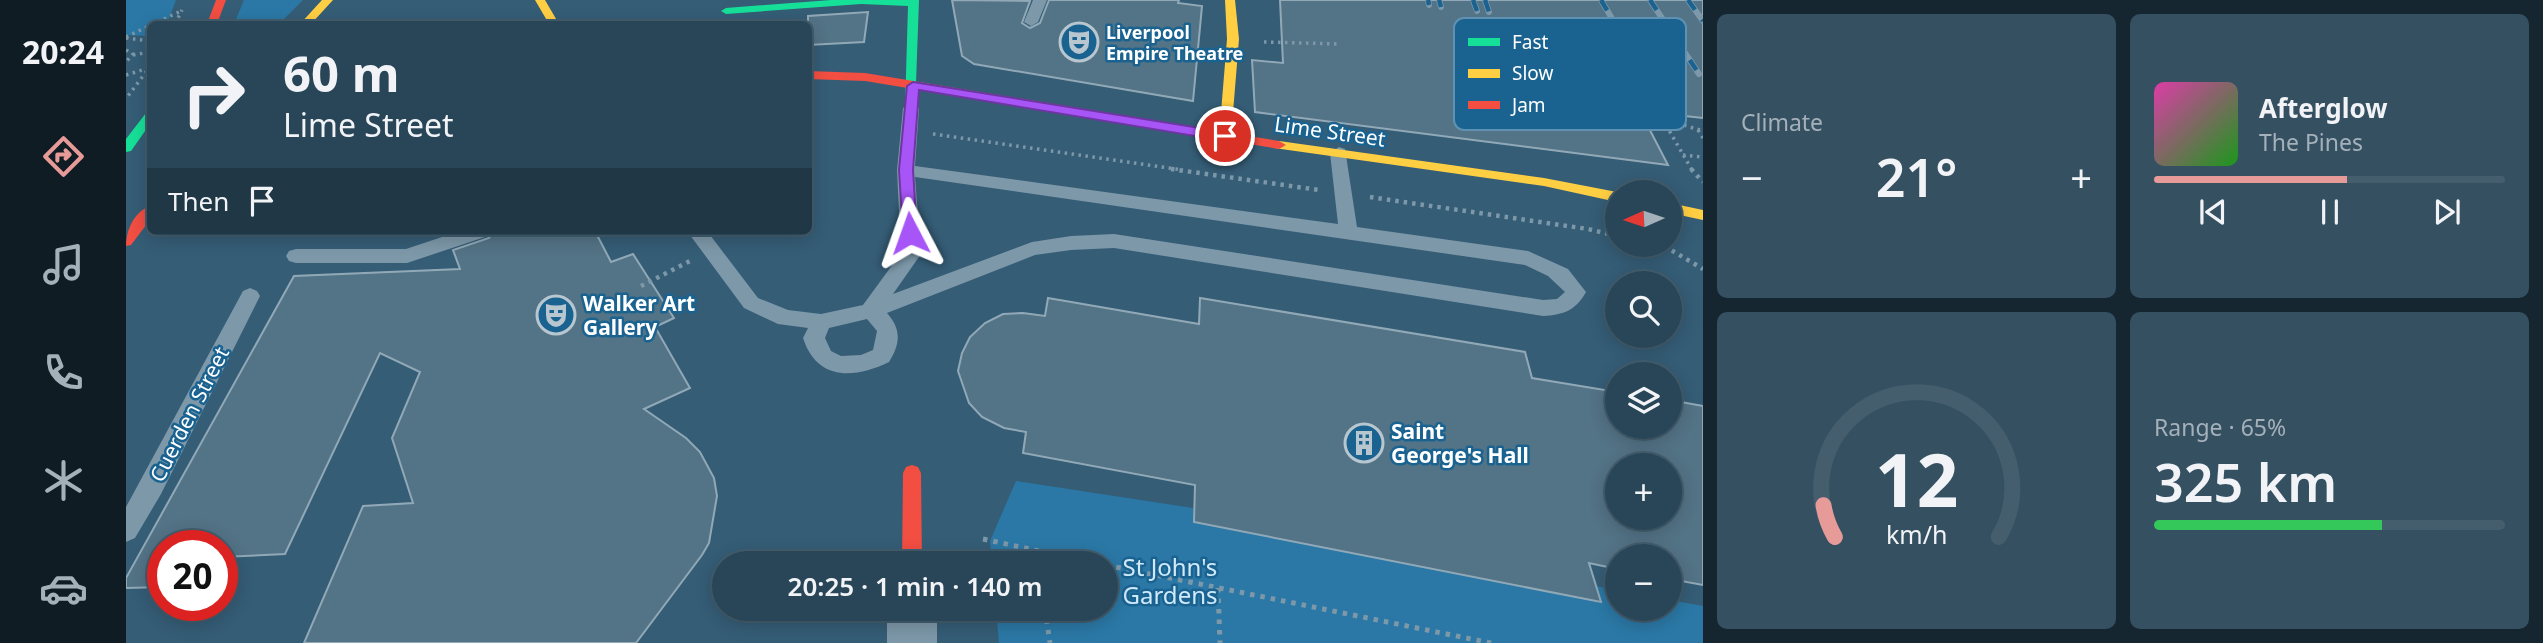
<!DOCTYPE html>
<html lang="en">
<head>
<meta charset="utf-8">
<style>
	:root { --surface:#284658; --page:#345061; --text:#f1f3f6; --muted:#a5b1ba; --line:#445e6e; --accent:#e69b98 }
	body { margin:0; font-family:"Noto Sans",sans-serif; background:var(--page); color:var(--text); height:100vh; display:flex; flex-direction:column; font-size:26px; white-space:nowrap }
	* { box-sizing:border-box; margin:0 }
	p { font-size:23px; color:var(--muted) }
	.icon { flex:none; width:38px; height:38px; fill:none; stroke:currentColor; stroke-width:2; stroke-linecap:round; stroke-linejoin:round }
	.map { position:relative; flex:1; overflow:hidden }
	.panel { display:flex; flex-direction:column; gap:14px; padding:14px; background:#162630; width:840px }
	.panel>* { flex:none }
	.top-card { position:absolute; left:21px; top:21px; width:665px; height:214px; border-radius:10px; box-shadow:0 4px 18px #0003,0 0 0 2px var(--line); background:#284658; color:var(--text); overflow:hidden }
	.needle { width:46px; rotate:267deg }
	.controls { position:absolute; left:1479px; top:180px; display:grid; gap:14px }
	.controls a { display:grid; place-items:center; width:77px; height:77px; border-radius:50%; background:var(--surface); box-shadow:0 4px 18px #0003,0 0 0 2px var(--line); font-size:35px }
	.speed { position:absolute; left:21px; top:530px; display:flex; gap:14px; font-size:35px; font-weight:700; text-align:center }
	.speed>* { display:grid; place-content:center; width:91px; height:91px; border-radius:50%; background:var(--surface); box-shadow:0 4px 18px #0003,0 0 0 2px var(--line); line-height:1 }
	.speed .limit { border:10px solid #d22; background:#fff; color:#111 }
	.pin { position:absolute; display:grid; place-items:center; width:60px; height:60px; color:#fff; margin:-30px; border:4px solid #fff; border-radius:50%; box-shadow:0 2px 7px #0007 }
	.me { position:absolute; width:77px; margin:-38px; rotate:356deg; stroke-linejoin:round; filter:drop-shadow(0 0 5px #0008) }
	.turn { display:flex; align-items:center; gap:24px; height:147px; padding:0 21px; font-size:32px }
	.turn .icon { width:91px; height:91px; stroke-width:2.5 }
	.turn b { display:block; font-size:49px; line-height:60px }
	.then { display:flex; align-items:center; height:66px; padding:0 21px; background:#0003; gap:14px; font-size:26px }
	.big { font-size:52px; font-weight:600; line-height:1.1 }
	.panel .widget { flex:1; display:flex; flex-direction:column; justify-content:center; gap:10px; min-width:0; padding:0 24px; border-radius:10px; background:var(--page) }
	.panel .dial { align-items:center; gap:0 }
	.dial svg { height:182px; overflow:visible; fill:none; stroke:var(--line); stroke-width:7; stroke-linecap:round; text-anchor:middle }
	.dial text { fill:var(--text); stroke:none }
	.song { display:flex; align-items:center; gap:21px }
	.cover { width:84px; height:84px; border-radius:10px; background:linear-gradient(135deg,hsl(320 70% 55%),hsl(120 70% 35%)) }
	.played { height:7px; border-radius:4px; background:linear-gradient(90deg,var(--accent) 55%,var(--line) 55%) }
	.keys { display:flex; justify-content:space-around; direction:ltr }
	.heat { display:flex; justify-content:space-between; align-items:center; font-size:38px; direction:ltr }
	.charge { height:10px; border-radius:5px; background:linear-gradient(90deg,#34c759 65%,var(--line) 0) }
	.panel .tiles { flex:1; display:grid; gap:14px; grid-template-columns:repeat(2,1fr) }
	.trip { position:absolute; left:586px; top:551px; width:406px; height:70px; border-radius:35px; background:var(--surface); box-shadow:0 4px 18px #0003,0 0 0 2px var(--line); font-weight:600; line-height:70px; text-align:center }
	main { display:flex; flex:1; min-height:0 }
	.dock { display:flex; flex-direction:column; width:126px; justify-content:space-around; align-items:center; background:#101c23; color:var(--muted) }
	.dock .icon { width:49px; height:49px }
	.dock .active { color:var(--accent) }
	.dock b { font-size:32px; color:var(--text) }
	.map>svg:first-child { display:block }
	.green { fill:#2b78a6 }
	.building { fill:#537386; stroke:#91a9b7; stroke-width:2; fill-rule:evenodd }
	.lines { fill:none; stroke-linecap:round; stroke-linejoin:round }
	.path-far2 { stroke:#7d98a9; stroke-width:3.5; stroke-dasharray:2.5 4.5; stroke-linecap:butt }
	.path-far1 { stroke:#7d98a9; stroke-width:4.5; stroke-dasharray:3.5 5; stroke-linecap:butt }
	.path { stroke:#7d98a9; stroke-width:5; stroke-dasharray:4.5 6; stroke-linecap:butt }
	.lane { fill:#7d98a9; fill-rule:evenodd }
	.street { fill:#7d98a9; fill-rule:evenodd }
	.fast { fill:#16e098; fill-rule:evenodd }
	.slow { fill:#ffcf43; fill-rule:evenodd }
	.jam { fill:#f24e42; fill-rule:evenodd }
	.rail-casing { stroke:#7d98a9; stroke-width:6 }
	.rail { stroke:#1a6391; stroke-width:4.5; stroke-dasharray:12; stroke-linecap:butt }
	.route { fill:#a855f7; stroke:#6d37a1; stroke-width:2 }
	.labels { text-anchor:middle; dominant-baseline:central; stroke-width:5; stroke-linejoin:round; paint-order:stroke }
	.far-poi-label { font-size:18px; font-weight:bold; fill:#fff; stroke:#1a6391; text-anchor:start }
	.street-label { font-size:21px; fill:#fff; stroke:#1a6391 }
	.poi-label { font-size:21px; font-weight:bold; fill:#fff; stroke:#1a6391; text-anchor:start }
	.near-park-label { font-size:24px; fill:#cfeafb; stroke:#1a6391 }
	.key { fill:#1a6391; stroke:#5f92b2; stroke-width:2 }
	.key-label { font-size:19px; fill:#fff }
</style>
</head>
<body>
<main>
<nav class="dock">
<b>20:24</b>
<svg class="icon active" aria-label="directions" viewBox="0 0 24 24"><path d="M12 3l9 9-9 9-9-9zM9 14v-3h6M13 9l2 2-2 2"/></svg>
<svg class="icon" aria-label="music" viewBox="0 0 24 24"><path d="M9 18V5l10-2v13"/><circle cx="6" cy="18" r="3"/><circle cx="16" cy="16" r="3"/></svg>
<svg class="icon" aria-label="phone" viewBox="0 0 24 24"><path d="M5 4h4l2 5-3 2q2 4 5 5l2-3 5 2v4C11 20 4 13 5 4z"/></svg>
<svg class="icon" aria-label="climate" viewBox="0 0 24 24"><path d="M12 3v18M4 7l16 10M4 17L20 7"/></svg>
<svg class="icon" aria-label="car" viewBox="0 0 24 24"><path d="M5 17H2v-5l4-1 3-4h7l3 4 3 1v5h-3M9 17h6M6 11h13"/><circle cx="7" cy="17" r="2"/><circle cx="17" cy="17" r="2"/></svg>
</nav>
<div class="map">
<svg width="1577" height="643" viewBox="0 0 1577 643">
	<rect width="100%" height="100%" fill="#355d76"/>
	<g class="green">
		<path d="M0 0H50L41 24H24V36L0 35Z"/>
		<path d="M118 0H177L153 24H108Z"/>
		<path d="M890 481 1067 508 1068 522 1475 602 1470 586 1491 590V609H1544V600L1577 606V643H873L870 609H980V564L866 563 864 541Z"/>
	</g>
	<g class="building">
		<path d="M826 0 904 1 896 23 904 28 914 23 923 0H1053L1052 3 1076 6 1067 101 848 64 836 56Z"/>
		<path d="M1154 0H1577V118L1514 111 1542 165 1129 112 1126 60 1157 63Z"/>
		<path d="M742 12 738 42 682 45V16Z"/>
		<path d="M368 231H469L485 262 507 254 548 318 529 327 564 388 518 409 560 438 574 452 588 478 591 496 583 543 576 555 510 643H178L237 506 287 503 266 438 294 372 254 353 159 554 96 557V546H37V587L0 588V578L168 276 334 269 327 250 363 238Z"/>
		<path d="M922 298 1073 324 1074 298 1399 352 1406 378 1491 392V427H1544V400L1577 406V585L1544 579V556H1491V569L1463 563 1475 602 1068 522 1069 485 897 453 900 432 878 428 856 417 843 403 832 371 836 353 844 337 859 323 877 314 897 313 919 316ZM1491 466H1544V518H1491Z"/>
	</g>
	<g class="lines">
		<g class="path-far2">
			<path d="M49 24 56 10"/>
			<path d="M0 37 55 11"/>
			<path d="M0 38 24 41"/>
			<path d="M1138 42 1214 44"/>
			<path d="M0 50 7 54 0 62"/>
			<path d="M7 55 24 52"/>
			<path d="M0 75 23 68 2 96"/>
			<path d="M1533 113 1566 170"/>
			<path d="M1538 119 1577 131"/>
			<path d="M1572 130 1577 138"/>
			<path d="M807 134 1057 170"/>
			<path d="M1557 155 1577 157"/>
		</g>
		<g class="path-far1">
			<path d="M1045 169 1193 190"/>
			<path d="M1565 169 1577 182"/>
			<path d="M1244 197 1462 229 1491 236"/>
			<path d="M1530 245 1540 247 1577 269"/>
			<path d="M515 286 564 261"/>
		</g>
		<g class="path">
			<path d="M857 539 974 564"/>
			<path d="M912 551 914 564"/>
			<path d="M980 565 1365 643"/>
			<path d="M1092 588 1094 643"/>
			<path d="M919 609 924 643"/>
		</g>
		<g class="lane">
			<path d="M907 0H921L912 22 905 26 898 22Z"/>
			<path d="M785 103 793 108 789 166 1212 224 1204 153 1213 147 1219 149 1231 227 1402 251 1442 269 1460 292C1450 310 1438 315 1417 316L988 248 945 250 909 255 761 313C776 330 774 344 763 362 728 379 691 381 677 338L682 328 652 324 618 308 561 231H581L632 298 662 310 695 314 737 305 775 253 771 170 777 108ZM789 177 1399 265 1422 276 1439 292 1431 299 1417 300 988 234 945 236 906 242 767 294 795 254ZM741 319 751 331 747 350 735 355 715 356 705 351 699 338 703 328Z"/>
			<path d="M334 231H365L362 236 281 263H170L163 261 160 256 163 251 170 249H280Z"/>
			<path d="M124 288 131 291 134 296 35 494 9 538 0 542V507L117 291Z"/>
		</g>
		<rect class="street" x="761" y="609" width="50" height="34"/>
		<g class="fast">
			<path d="M705 0H793L789 111 785 112 779 108 782 6 735 4 600 14 595 11 600 8Z"/>
			<path d="M24 112V124L5 151 0 152V139L20 113Z"/>
		</g>
		<g class="slow">
			<path d="M196 0H207L185 24H174Z"/>
			<path d="M409 0H419L433 24H423Z"/>
			<path d="M1099 0H1109L1113 39 1105 137 1099 141 1093 137 1101 39Z"/>
			<path d="M1153 141 1418 178 1491 192V202L1418 186 1148 148V142Z"/>
			<path d="M1544 203 1577 210V220L1544 213Z"/>
		</g>
		<g class="jam">
			<path d="M90 0H100L91 24H81Z"/>
			<path d="M682 71 739 73 1153 141 1160 145 1153 149 739 81 682 79Z"/>
			<path d="M24 206V220L5 245 0 246C0 230 8 212 24 206Z"/>
			<path d="M786 465 792 467 795 473 796 564H776L777 473 780 467Z"/>
		</g>
		<defs>
			<g id="rail">
				<path d="M1302 0 1303 5"/>
				<path d="M1313 0 1315 7"/>
				<path d="M1347 0 1351 11"/>
				<path d="M1359 0 1363 12"/>
				<path d="M1475 0 1516 69"/>
				<path d="M1524 0 1573 74"/>
				<path d="M1562 0 1577 21"/>
			</g>
		</defs>
		<use href="#rail" class="rail-casing"/>
		<use href="#rail" class="rail"/>
	</g>
	<path class="route" d="M787 82 1099 132 1106 136 1099 141 793 90 787 170 791 233 784 238 777 233 773 170 781 86Z"/>
	<defs>
		<symbol id="theatre-ring" viewBox="-11 -11 22 22"><circle r="9.5" fill="#1a6391" stroke="#b8c6cf" stroke-width="1.5"/><path d="M-5-5.5Q0-4 5-5.5V0Q5 5 0 6Q-5 5-5 0ZM-3.3-2.5H-1v1.5H-3.3ZM1-2.5H3.3v1.5H1ZM-2.8 1Q0 5.5 2.8 1Z" fill="#b8c6cf"/></symbol>
		<symbol id="building-ring" viewBox="-11 -11 22 22"><circle r="9.5" fill="#1a6391" stroke="#b8c6cf" stroke-width="1.5"/><path d="M-4-6H4V6H1V3H-1V6H-4ZM-2.5-4.3h1.7v1.8h-1.7ZM.8-4.3h1.7v1.8H.8ZM-2.5-1h1.7V.8h-1.7ZM.8-1h1.7V.8H.8Z" fill="#b8c6cf"/></symbol>
	</defs>
	<g fill-rule="evenodd">
		<use href="#theatre-ring" x="931" y="20" width="44" height="44"/>
		<use href="#theatre-ring" x="408" y="293" width="44" height="44"/>
		<use href="#building-ring" x="1216" y="421" width="44" height="44"/>
	</g>
	<g class="labels">
		<g class="far-poi-label">
			<text x="980" y="32">Liverpool<tspan x="980" dy="21">Empire Theatre</tspan></text>
		</g>
		<g class="street-label">
			<text transform="translate(1204 131) rotate(8)">Lime Street</text>
			<text transform="translate(63 414) rotate(-63)">Cuerden Street</text>
		</g>
		<g class="poi-label">
			<text x="457" y="303">Walker Art<tspan x="457" dy="24">Gallery</tspan></text>
			<text x="1265" y="431">Saint<tspan x="1265" dy="24">George's Hall</tspan></text>
		</g>
		<g class="near-park-label">
			<text x="1044" y="566">St John's<tspan x="1044" dy="28">Gardens</tspan></text>
		</g>
	</g>
	<rect x="1328" y="18" width="232" height="112" rx="10" class="key"/>
	<rect x="1342" y="38" width="32" height="8" fill="#16e098"/>
	<rect x="1342" y="69" width="32" height="9" fill="#ffcf43"/>
	<rect x="1342" y="101" width="32" height="8" fill="#f24e42"/>
	<g class="key-label">
		<text x="1386" y="49">Fast</text>
		<text x="1386" y="80">Slow</text>
		<text x="1386" y="112">Jam</text>
	</g>
</svg>
<div class="controls">
<a><svg class="needle" viewBox="-14 -14 28 28"><path d="M0-13l5 13h-10z" fill="#e53935"/><path d="M0 13l5-13h-10z" fill="#a5b1ba"/></svg></a>
<a><svg class="icon" aria-label="search" viewBox="0 0 24 24"><circle cx="10" cy="10" r="6"/><path d="M15 15l6 6"/></svg></a>
<a><svg class="icon" aria-label="layers" viewBox="0 0 24 24"><path d="M12 4l9 5-9 5-9-5zM3 14l9 5 9-5"/></svg></a>
<a>+</a>
<a>−</a>
</div>
<div class="speed"><div class="limit">20</div></div>
<div class="pin" style="left:1099px;top:136px;background:#d93025"><svg class="icon" aria-label="arrive" viewBox="0 0 24 24"><path d="M6 21V4h12l-3 4 3 4H6"/></svg></div>
<svg class="me" style="left:784px;top:233px" viewBox="-20 -20 40 40"><path d="M0-17L14 15 0 8-14 15z" fill="#a855f7" stroke="#fff" stroke-width="4"/></svg>
<div class="trip">20:25 · 1 min · 140 m</div>
<div class="top-card">
<div class="turn"><svg class="icon" aria-label="right" viewBox="0 0 24 24"><path d="M7 20v-9h11M14 6l5 5-5 5"/></svg><div><b>60 m</b>Lime Street</div></div>
<div class="then">Then<svg class="icon" aria-label="arrive" viewBox="0 0 24 24"><path d="M6 21V4h12l-3 4 3 4H6"/></svg></div>
</div>
</div>
<section class="panel">
<div class="tiles">
<div class="widget"><p>Climate</p>
<div class="heat"><a>−</a><b class="big">21°</b><a>+</a></div>
</div>
<div class="widget">
<div class="song"><i class="cover"></i><div><b>Afterglow</b><p>The Pines</p></div></div>
<div class="played"></div>
<div class="keys"><svg class="icon" aria-label="previous" viewBox="0 0 24 24"><path d="M18 5L8 12l10 7zM5 5v14"/></svg><svg class="icon" aria-label="pause" viewBox="0 0 24 24"><path d="M8 5v14M16 5v14"/></svg><svg class="icon" aria-label="next" viewBox="0 0 24 24"><path d="M6 5l10 7-10 7zM19 5v14"/></svg></div>
</div>
<div class="widget dial"><svg viewBox="0 0 100 80">
<path d="M14 69A42 42 0 1 1 86 69"/>
<path d="M14 69A42 42 0 0 1 9 55" stroke="#e69b98"/>
<text x="50" y="56" font-size="32" font-weight="700">12</text>
<text x="50" y="72" font-size="11">km/h</text>
</svg></div>
<div class="widget"><p>Range · 65%</p><b class="big">325 km</b><div class="charge"></div></div>
</div>
</section>
</main>
</body>
</html>
